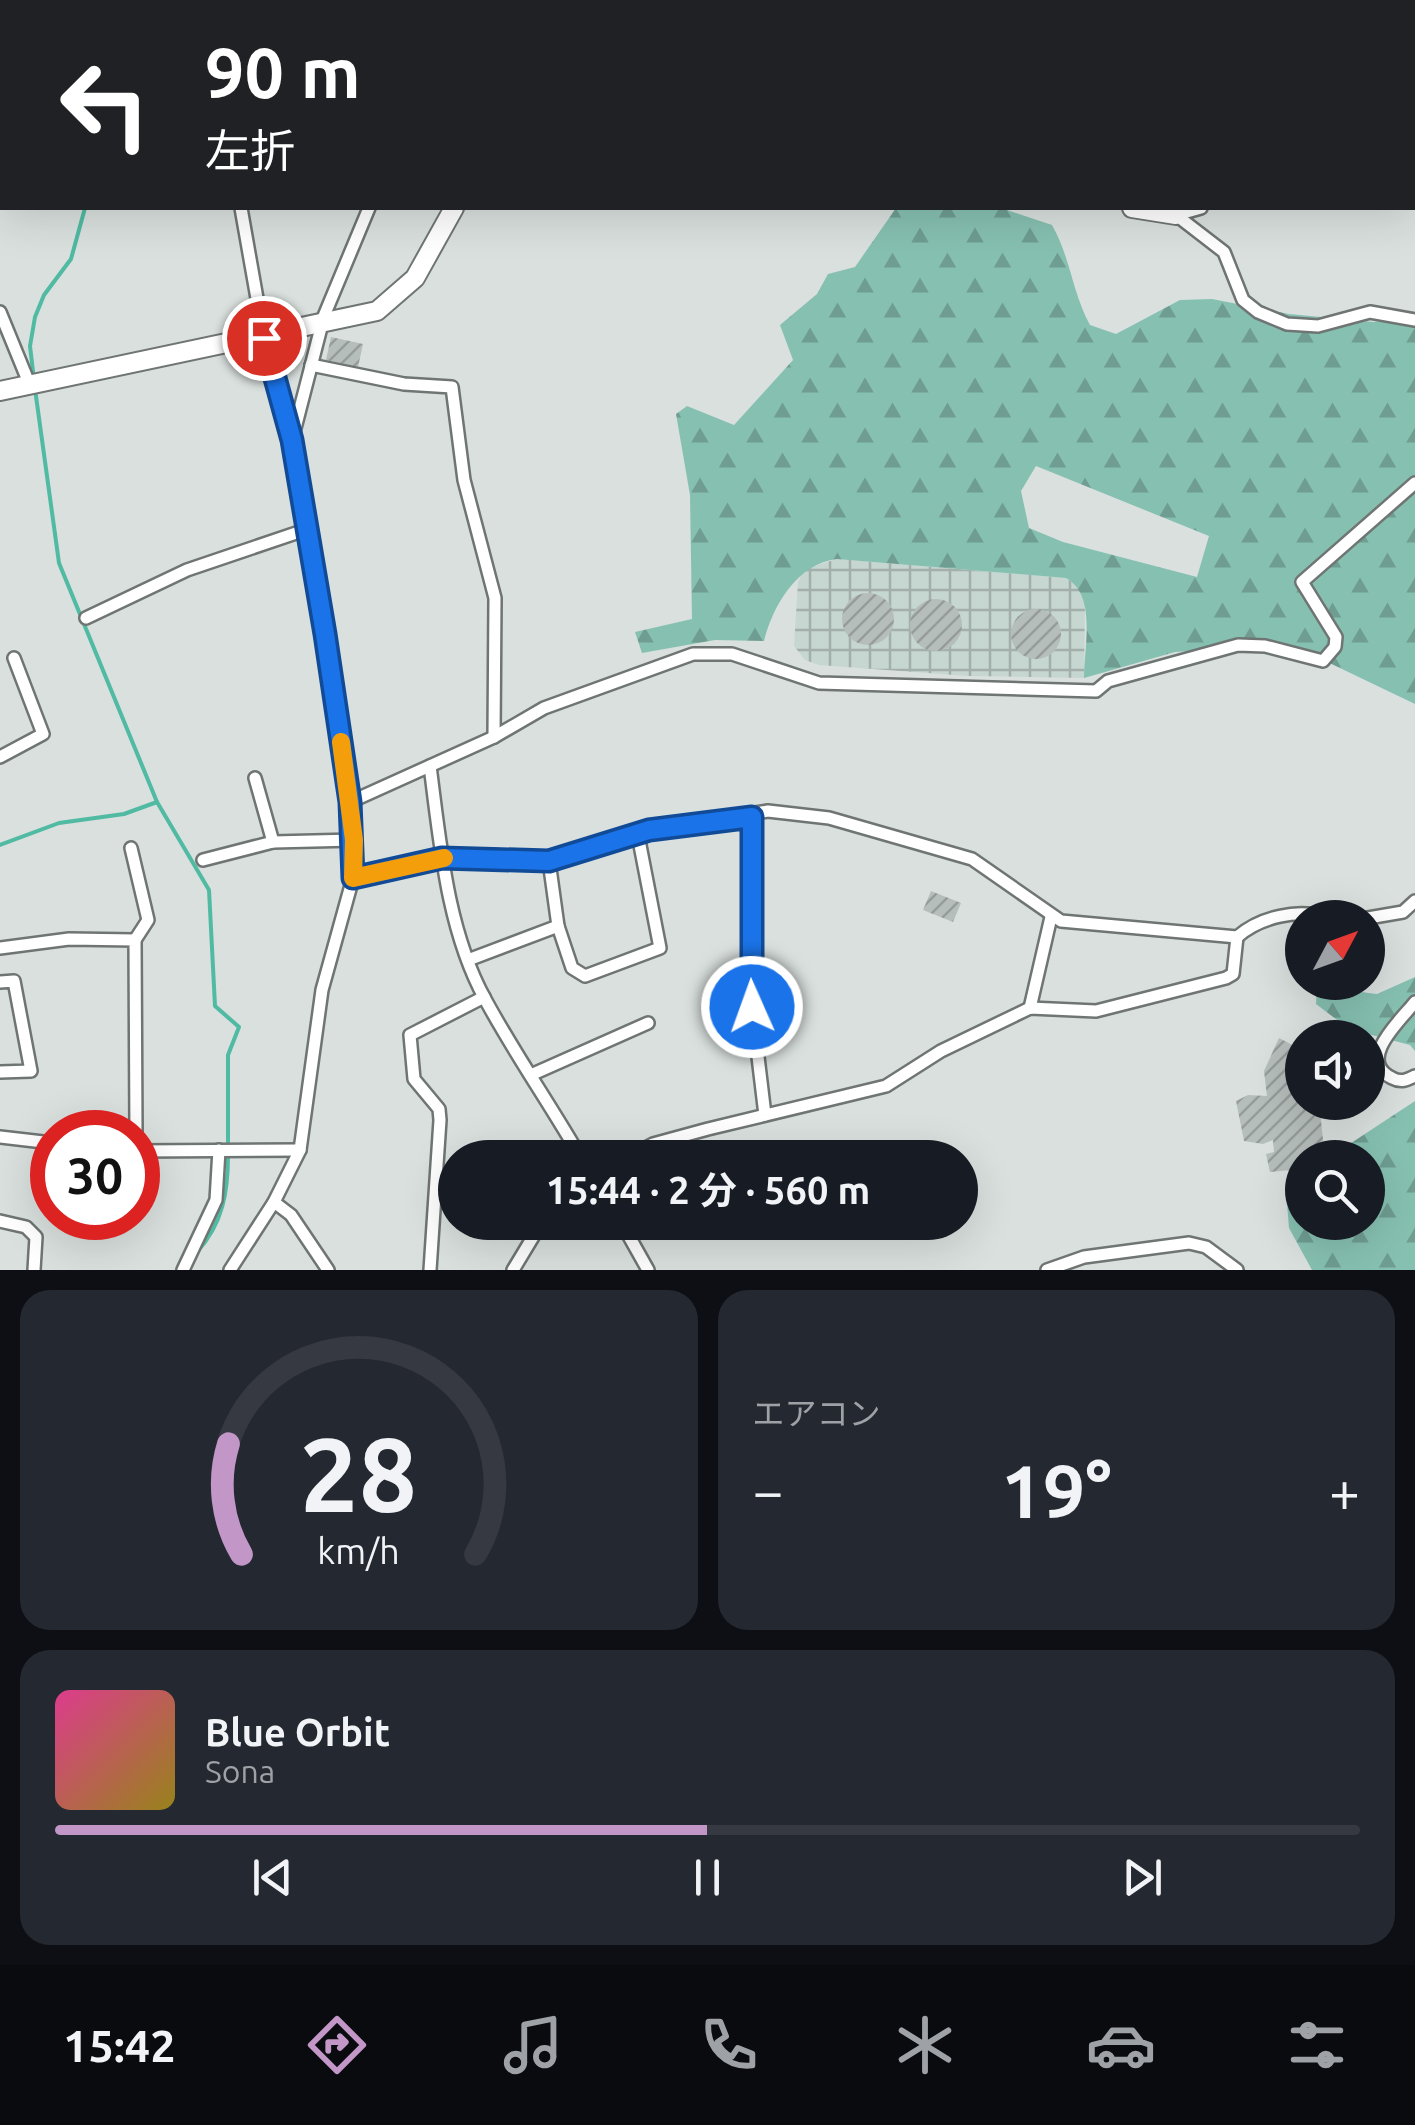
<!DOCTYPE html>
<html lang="ja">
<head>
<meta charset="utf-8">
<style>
	:root { --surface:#171b24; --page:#242831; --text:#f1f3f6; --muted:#9ea1a6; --line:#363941; --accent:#c296c7 }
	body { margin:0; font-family:Ubuntu,"Noto Sans JP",sans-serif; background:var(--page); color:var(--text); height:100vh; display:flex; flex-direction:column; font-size:38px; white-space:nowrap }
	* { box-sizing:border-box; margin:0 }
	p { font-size:32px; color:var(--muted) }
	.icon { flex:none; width:55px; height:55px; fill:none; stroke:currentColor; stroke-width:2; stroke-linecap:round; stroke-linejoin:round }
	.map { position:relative; height:1270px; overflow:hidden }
	.panel { display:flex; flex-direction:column; gap:20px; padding:20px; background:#0d0f14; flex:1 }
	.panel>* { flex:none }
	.guide { position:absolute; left:0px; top:0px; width:1415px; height:210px; box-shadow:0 10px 40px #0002; background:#202124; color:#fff; overflow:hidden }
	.needle { width:65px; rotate:49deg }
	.fabs { position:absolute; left:1285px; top:900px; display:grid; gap:20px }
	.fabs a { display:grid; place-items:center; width:100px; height:100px; border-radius:50%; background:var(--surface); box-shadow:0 10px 40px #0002; font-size:50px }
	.speed { position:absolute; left:30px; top:1110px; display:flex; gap:20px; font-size:50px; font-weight:700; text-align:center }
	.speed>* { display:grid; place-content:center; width:130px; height:130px; border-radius:50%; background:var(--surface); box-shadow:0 10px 40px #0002; line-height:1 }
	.speed .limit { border:15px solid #d22; background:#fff; color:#111 }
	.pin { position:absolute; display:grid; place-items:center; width:85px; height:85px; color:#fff; margin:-42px; border:5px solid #fff; border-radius:50%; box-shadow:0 2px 10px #0007 }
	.me { position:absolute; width:110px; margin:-55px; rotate:358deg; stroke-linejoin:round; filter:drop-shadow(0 0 8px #0008) }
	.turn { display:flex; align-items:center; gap:35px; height:210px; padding:0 40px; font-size:45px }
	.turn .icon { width:130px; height:130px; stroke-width:2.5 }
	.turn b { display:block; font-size:70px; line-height:85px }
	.big { font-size:75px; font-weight:700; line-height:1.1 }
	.panel .tile { flex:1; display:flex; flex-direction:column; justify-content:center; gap:15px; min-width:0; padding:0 35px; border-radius:30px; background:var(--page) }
	.panel .dial { align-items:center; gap:0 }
	.dial svg { height:260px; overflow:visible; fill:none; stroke:var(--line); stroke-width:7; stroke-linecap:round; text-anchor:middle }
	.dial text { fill:var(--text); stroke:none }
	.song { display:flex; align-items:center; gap:30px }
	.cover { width:120px; height:120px; border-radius:15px; background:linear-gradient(135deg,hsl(330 70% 55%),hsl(50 70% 35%)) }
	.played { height:10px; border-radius:5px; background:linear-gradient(90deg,var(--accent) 50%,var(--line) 50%) }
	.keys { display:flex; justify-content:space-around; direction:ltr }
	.heat { display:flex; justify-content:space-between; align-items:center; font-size:55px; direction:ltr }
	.panel .tiles { flex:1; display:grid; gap:20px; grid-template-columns:1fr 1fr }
	.tile:last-child { grid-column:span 2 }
	.trip { position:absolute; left:438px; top:1140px; width:540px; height:100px; border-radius:50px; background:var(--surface); box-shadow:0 10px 40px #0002; font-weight:700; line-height:100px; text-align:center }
	.tab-bar { display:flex; height:160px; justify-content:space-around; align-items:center; background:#090b0e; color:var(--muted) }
	.tab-bar .icon { width:70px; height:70px }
	.tab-bar .current { color:var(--accent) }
	.tab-bar b { font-size:45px; color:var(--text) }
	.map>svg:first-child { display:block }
	.industrial { fill:url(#industrial-grid) }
	.forest { fill:url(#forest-firs); fill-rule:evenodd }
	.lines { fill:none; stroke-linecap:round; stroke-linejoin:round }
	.stream { stroke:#50baa2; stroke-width:4 }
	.building { fill:url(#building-hatch) }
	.street-casing { stroke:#6f7573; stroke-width:16 }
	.secondary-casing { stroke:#6f7573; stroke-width:22 }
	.street { stroke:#fff; stroke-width:11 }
	.secondary { stroke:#fff; stroke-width:18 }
	.route-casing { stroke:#114b97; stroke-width:25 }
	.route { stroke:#1a73e8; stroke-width:18 }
	.slow { stroke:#f59e0b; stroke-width:18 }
</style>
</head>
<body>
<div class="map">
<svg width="1415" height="1270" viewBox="0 0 1415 1270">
	<defs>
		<pattern id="industrial-grid" width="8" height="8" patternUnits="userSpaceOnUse" patternTransform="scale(2.5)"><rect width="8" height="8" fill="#c6d6d1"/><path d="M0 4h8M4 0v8" fill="none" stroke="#a2afab"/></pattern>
		<pattern id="forest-firs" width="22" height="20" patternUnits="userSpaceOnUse" patternTransform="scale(2.5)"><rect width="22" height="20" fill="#86c0b1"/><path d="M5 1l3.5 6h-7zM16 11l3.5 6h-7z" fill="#6f9d91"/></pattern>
		<pattern id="building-hatch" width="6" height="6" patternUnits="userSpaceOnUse" patternTransform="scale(2.5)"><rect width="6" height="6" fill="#b6bebb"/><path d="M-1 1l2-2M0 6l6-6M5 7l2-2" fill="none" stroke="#959c99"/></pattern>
	</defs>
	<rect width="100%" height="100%" fill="#d9e0de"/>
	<path class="industrial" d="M837 559 1066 578 1079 586 1085 598 1084 678 968 676 819 665 805 660 794 646 798 582 804 569Z"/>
	<g class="forest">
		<path d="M1286 0H1415V141L1412 2Z"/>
		<path d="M896 208H1001L1052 225C1071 259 1072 292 1090 325L1116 334 1180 300 1212 299 1289 314 1374 322 1415 314V704L1292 645 1175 652 1084 678C1084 647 1097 595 1066 578L837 559C798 563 773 605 764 641L715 640 642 653 635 632 692 619 690 495 676 414 687 406 734 425 793 360 780 325 817 294 828 274 855 267ZM1036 466 1209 536 1197 577 1063 542 1029 528 1021 491Z"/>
		<path d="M1415 977V1051L1410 1045 1349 1029 1316 1004 1317 987 1377 994Z"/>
		<path d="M1415 1101V1270H1312L1289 1228 1286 1191 1302 1186V1222H1368V1158L1336 1157 1339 1151Z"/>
	</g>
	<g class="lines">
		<g class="stream">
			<path d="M73 0V2"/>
			<path d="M34 380 30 346 35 317 44 295 71 259 85 208"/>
			<path d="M35 389 59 563 157 802 209 890 215 1006 239 1027 228 1055V1146"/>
			<path d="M0 845 59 823 124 814 157 802"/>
			<path d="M197 1252C223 1223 228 1192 228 1155"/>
		</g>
	</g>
	<g class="building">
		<path d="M331 337 363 344 358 367 326 360Z"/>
		<circle cx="868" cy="619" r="26"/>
		<circle cx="936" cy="625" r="26"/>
		<circle cx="1036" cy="634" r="25"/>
		<path d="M931 891 961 903 953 922 923 910Z"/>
		<path d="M767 986 797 993 795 1008 763 1002Z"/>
		<path d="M1279 1038 1302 1050V1102H1319L1325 1158H1302V1169L1270 1172 1266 1154 1274 1152 1273 1140 1263 1144 1244 1141 1236 1101 1248 1095 1267 1096 1264 1071Z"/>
	</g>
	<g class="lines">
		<defs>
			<g id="street">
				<path d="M158 0 159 2"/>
				<path d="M428 0V2"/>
				<path d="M500 0V2"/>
				<path d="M924 0 925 2"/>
				<path d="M692 2 703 0"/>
				<path d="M0 115 2 116"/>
				<path d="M1201 208 1176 215 1224 252 1243 300 1258 312 1287 324 1318 326 1370 312 1415 320"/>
				<path d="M0 312 29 383"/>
				<path d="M311 365 404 384 452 387 464 480 495 598 494 737"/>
				<path d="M293 436 324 316 369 208"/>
				<path d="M86 618 187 570 305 530"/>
				<path d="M0 757 43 734 14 658"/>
				<path d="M430 766C440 842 447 930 485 999 514 1053 550 1104 581 1158"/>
				<path d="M255 778 273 842"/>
				<path d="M350 802 494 737 544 708 693 654H732L819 683 1096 691 1108 681 1238 645 1265 646 1323 661 1335 647 1336 637 1302 582 1415 483"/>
				<path d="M752 817V1007L765 1115"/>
				<path d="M131 848 148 920 135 940"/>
				<path d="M203 860 273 842 354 840"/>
				<path d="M549 861 558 926 572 968 585 976 660 948 638 835"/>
				<path d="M353 878 442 858 549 861 649 830 768 811 829 818 972 859 1061 921 1237 937C1260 917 1298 908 1327 918"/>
				<path d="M1368 918 1403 912 1415 901"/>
				<path d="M0 948 69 939 135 940 136 1132"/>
				<path d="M468 960 558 926"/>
				<path d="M0 982 14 981 31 1071 0 1072"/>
				<path d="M1415 1002C1402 1019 1355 1060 1392 1078 1401 1083 1407 1080 1415 1076"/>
				<path d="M1030 1008 1051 917"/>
				<path d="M533 1074 648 1023"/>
				<path d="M0 1137 52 1143"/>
				<path d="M138 1151 300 1150"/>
				<path d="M626 1158 653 1144 708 1129 886 1086 941 1051 1030 1008 1096 1011 1226 978 1233 974 1237 937"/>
				<path d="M274 1202 291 1215 328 1270"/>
				<path d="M0 1221 26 1227 36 1237 34 1270"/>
				<path d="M621 1222 648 1270"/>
				<path d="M183 1270 216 1200 219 1150"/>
				<path d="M230 1270 274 1202 300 1150 322 990 353 878 354 840 292 440 264 338 241 208"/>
				<path d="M430 1270 440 1120 439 1109 414 1079 410 1035 484 997"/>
				<path d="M513 1270 542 1222"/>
				<path d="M1047 1270 1084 1257 1189 1243 1206 1247 1237 1270"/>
			</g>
			<g id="secondary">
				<path d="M1132 208 1176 215"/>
				<path d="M0 391 377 311 415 278 454 208"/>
			</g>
		</defs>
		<use href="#street" class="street-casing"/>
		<use href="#secondary" class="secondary-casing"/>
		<use href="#street" class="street"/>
		<use href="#secondary" class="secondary"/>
	</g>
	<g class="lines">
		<defs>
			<path id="route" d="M264 338 292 440 325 634 350 802 353 878 442 858 549 861 649 830 752 817V1007"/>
		</defs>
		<use href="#route" class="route-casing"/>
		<use href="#route" class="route"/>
		<path class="slow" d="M341 742 354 840 353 878 444 858"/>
	</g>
</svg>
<div class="fabs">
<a><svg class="needle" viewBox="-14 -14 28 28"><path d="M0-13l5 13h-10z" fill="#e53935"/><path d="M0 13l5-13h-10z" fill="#9ea1a6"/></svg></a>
<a><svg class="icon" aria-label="sound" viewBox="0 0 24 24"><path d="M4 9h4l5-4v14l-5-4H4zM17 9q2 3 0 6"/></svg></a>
<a><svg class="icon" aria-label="search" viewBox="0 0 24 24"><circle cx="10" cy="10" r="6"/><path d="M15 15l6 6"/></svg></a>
</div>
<div class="speed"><div class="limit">30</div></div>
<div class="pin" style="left:264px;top:338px;background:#d93025"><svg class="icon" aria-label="arrive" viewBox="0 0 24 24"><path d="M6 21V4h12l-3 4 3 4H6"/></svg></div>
<svg class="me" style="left:752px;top:1007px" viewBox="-20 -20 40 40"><circle r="17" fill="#1a73e8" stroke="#fff" stroke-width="3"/><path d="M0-11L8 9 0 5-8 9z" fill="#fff"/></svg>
<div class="trip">15:44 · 2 分 · 560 m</div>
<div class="guide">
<div class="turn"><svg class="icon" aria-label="left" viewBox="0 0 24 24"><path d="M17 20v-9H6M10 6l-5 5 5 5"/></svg><div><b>90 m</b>左折</div></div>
</div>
</div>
<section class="panel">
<div class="tiles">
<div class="tile dial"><svg viewBox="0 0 100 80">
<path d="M14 69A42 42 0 1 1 86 69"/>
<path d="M14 69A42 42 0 0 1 10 35" stroke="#c296c7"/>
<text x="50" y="56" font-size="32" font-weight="700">28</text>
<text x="50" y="72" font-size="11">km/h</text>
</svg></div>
<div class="tile"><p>エアコン</p>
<div class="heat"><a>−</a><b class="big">19°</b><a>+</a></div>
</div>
<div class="tile">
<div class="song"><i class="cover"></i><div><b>Blue Orbit</b><p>Sona</p></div></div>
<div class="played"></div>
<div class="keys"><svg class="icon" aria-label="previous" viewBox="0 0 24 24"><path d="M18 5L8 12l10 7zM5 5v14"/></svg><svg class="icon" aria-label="pause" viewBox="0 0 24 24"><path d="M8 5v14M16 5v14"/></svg><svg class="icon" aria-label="next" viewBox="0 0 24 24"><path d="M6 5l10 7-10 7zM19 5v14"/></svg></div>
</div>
</div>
</section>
<nav class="tab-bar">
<b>15:42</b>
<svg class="icon current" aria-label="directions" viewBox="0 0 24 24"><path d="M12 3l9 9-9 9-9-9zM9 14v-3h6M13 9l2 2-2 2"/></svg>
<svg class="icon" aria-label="music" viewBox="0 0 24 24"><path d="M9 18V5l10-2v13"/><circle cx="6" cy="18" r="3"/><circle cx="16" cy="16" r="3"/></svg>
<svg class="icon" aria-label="phone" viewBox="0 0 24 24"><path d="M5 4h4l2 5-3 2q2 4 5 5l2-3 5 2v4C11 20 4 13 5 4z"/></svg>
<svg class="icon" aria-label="climate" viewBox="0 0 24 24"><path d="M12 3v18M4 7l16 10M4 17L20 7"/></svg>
<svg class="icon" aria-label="car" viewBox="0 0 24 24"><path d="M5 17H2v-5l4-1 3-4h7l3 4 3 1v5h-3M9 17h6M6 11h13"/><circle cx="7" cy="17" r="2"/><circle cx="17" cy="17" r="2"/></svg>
<svg class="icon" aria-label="filters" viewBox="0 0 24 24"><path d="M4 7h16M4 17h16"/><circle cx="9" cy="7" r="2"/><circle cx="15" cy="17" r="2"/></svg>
</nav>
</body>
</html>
